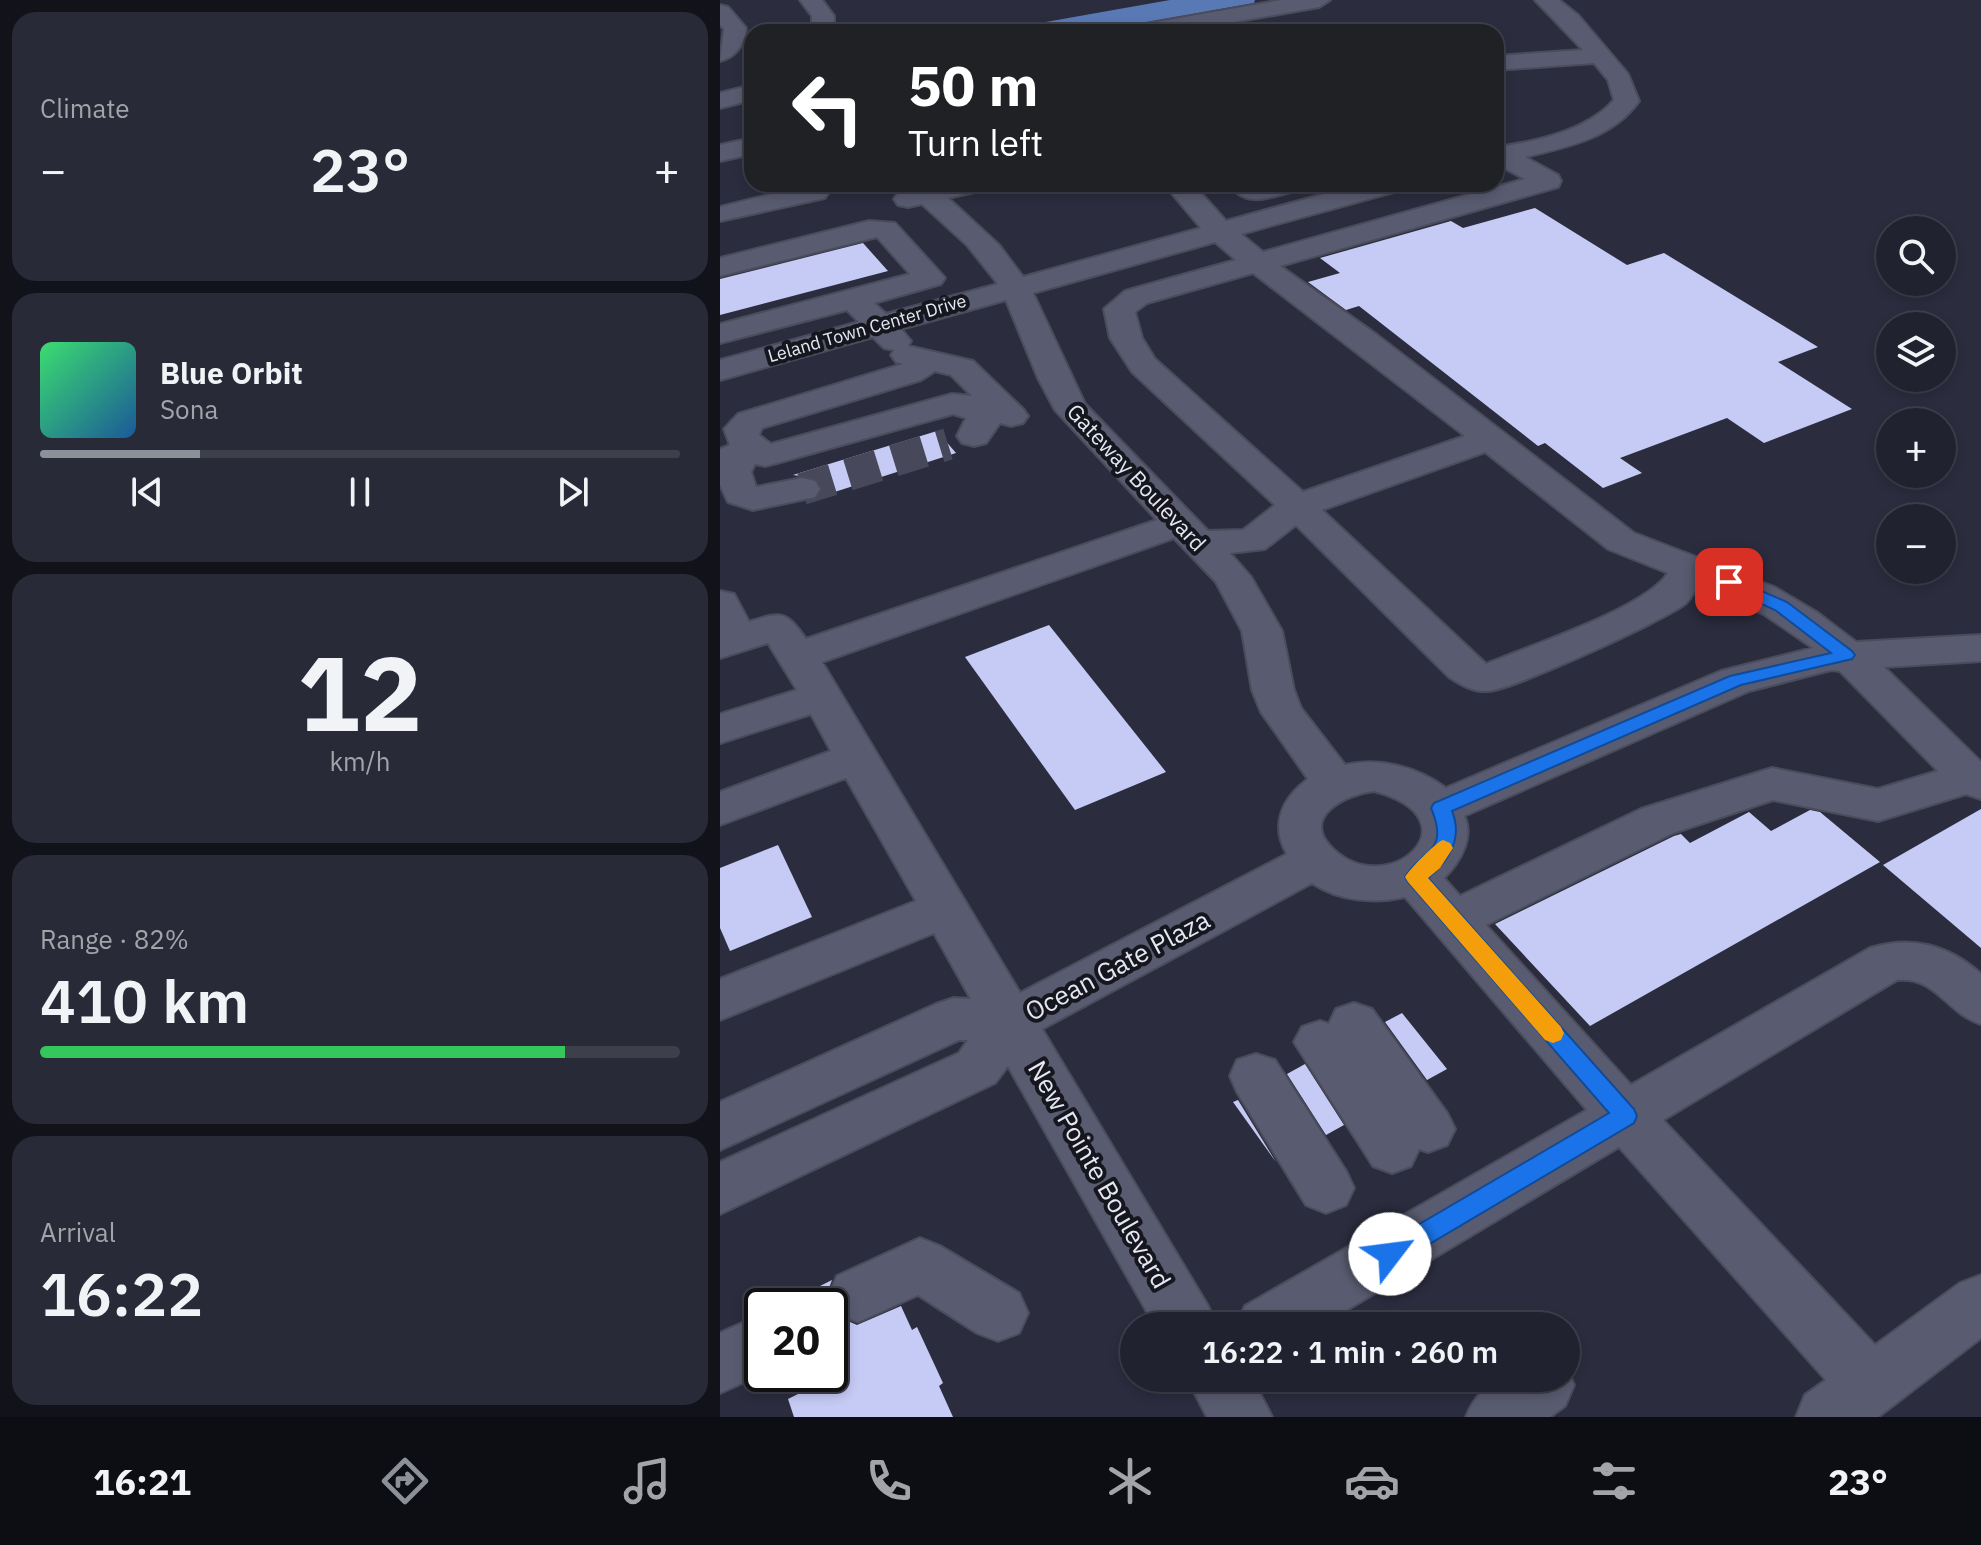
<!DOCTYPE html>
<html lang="en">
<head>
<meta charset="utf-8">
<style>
	:root { --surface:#20222f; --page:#282a37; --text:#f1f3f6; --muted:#a2a4aa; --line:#3d3f4b; --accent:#8c9099 }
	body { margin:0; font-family:"IBM Plex Sans",sans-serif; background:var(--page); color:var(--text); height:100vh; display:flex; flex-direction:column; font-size:30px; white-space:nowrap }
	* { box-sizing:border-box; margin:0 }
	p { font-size:26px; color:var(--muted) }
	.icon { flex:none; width:44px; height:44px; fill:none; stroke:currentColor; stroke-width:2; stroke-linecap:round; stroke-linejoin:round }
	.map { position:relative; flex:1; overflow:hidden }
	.details { display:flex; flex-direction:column; gap:12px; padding:12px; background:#12131a; width:720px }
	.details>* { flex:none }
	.guide { position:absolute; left:24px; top:24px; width:760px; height:168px; border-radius:24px; box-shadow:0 4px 12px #0003,0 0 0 2px var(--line); background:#202124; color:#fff; overflow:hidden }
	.buttons { position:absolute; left:1156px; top:216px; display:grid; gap:16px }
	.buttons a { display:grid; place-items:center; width:80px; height:80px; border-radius:50%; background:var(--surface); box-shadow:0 4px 12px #0003,0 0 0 2px var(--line); font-size:40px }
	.speed { position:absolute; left:24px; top:1288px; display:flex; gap:16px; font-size:40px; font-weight:700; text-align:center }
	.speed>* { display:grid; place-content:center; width:104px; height:104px; border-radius:50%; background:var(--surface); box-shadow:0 4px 12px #0003,0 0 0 2px var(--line); line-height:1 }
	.speed .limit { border:4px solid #111; border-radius:12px; background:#fff; color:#111 }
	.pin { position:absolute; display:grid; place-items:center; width:68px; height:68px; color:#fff; margin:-34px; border-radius:16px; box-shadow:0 4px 12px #0006 }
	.me { position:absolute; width:88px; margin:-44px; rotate:60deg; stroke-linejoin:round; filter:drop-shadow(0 0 6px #0008) }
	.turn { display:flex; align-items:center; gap:28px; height:168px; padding:0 32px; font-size:36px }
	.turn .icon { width:104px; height:104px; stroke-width:2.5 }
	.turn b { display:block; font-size:56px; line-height:68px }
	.big { font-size:60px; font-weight:600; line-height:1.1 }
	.details .widget { flex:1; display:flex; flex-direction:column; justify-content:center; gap:12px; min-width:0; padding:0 28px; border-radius:24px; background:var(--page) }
	.details .dial { align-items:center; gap:0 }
	.dial b { font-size:104px; line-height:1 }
	.song { display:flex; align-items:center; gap:24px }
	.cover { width:96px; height:96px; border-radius:12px; background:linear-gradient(135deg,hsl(140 70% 55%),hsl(210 70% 35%)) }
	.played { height:8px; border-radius:4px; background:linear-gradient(90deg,var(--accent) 25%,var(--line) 25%) }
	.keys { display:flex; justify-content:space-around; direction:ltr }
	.heat { display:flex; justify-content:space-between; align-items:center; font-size:44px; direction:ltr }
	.charge { height:12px; border-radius:6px; background:linear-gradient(90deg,#34c759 82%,var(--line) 0) }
	.trip { position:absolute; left:400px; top:1312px; width:460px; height:80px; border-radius:40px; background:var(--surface); box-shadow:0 4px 12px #0003,0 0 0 2px var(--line); font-weight:600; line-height:80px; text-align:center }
	.dock { display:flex; height:128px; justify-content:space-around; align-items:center; background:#0d0e13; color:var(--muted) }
	.dock .icon { width:56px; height:56px }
	.dock .active { color:var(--accent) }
	.dock b { font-size:36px; color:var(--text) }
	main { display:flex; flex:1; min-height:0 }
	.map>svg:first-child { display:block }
	.water { fill:#5879b4 }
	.building { fill:#c6cbf6 }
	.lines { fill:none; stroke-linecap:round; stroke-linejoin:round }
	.minor-tunnel { stroke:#47495a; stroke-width:32; stroke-dasharray:32 16; stroke-linecap:butt }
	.minor-casing { stroke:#4a4c5b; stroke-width:4 }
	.minor { fill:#595b70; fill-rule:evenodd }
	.route { fill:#1a73e8; stroke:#114b97; stroke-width:2 }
	.slow { fill:#f59e0b }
	.labels { text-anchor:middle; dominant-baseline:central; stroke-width:8; stroke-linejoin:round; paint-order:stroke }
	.far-street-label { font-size:18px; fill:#e5e7f3; stroke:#15161e }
	.street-label { font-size:22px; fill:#e5e7f3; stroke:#15161e }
	.near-street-label { font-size:26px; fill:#e5e7f3; stroke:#15161e }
</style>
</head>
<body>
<main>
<section class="details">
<div class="widget"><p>Climate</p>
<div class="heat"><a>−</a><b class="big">23°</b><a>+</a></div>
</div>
<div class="widget">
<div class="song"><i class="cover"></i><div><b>Blue Orbit</b><p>Sona</p></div></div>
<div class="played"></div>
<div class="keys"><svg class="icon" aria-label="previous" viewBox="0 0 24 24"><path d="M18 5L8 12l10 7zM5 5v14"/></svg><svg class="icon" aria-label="pause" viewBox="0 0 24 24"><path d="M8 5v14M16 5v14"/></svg><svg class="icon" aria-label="next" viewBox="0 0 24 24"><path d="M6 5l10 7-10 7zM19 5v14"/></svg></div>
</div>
<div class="widget dial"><b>12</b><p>km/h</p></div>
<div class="widget"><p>Range · 82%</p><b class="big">410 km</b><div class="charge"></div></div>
<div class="widget"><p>Arrival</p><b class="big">16:22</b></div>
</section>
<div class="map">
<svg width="1261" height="1417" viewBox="0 0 1261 1417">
	<rect width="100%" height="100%" fill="#2b2d3f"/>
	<path class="water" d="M450 0H535L534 3 372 32H269Z"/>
	<g class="building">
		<path d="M815 208 907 265 944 253 1098 347 1058 362 1132 409 1044 443 1007 418 900 458 922 473 883 488 825 443 818 446 639 306 626 310 588 282 620 273 600 258 731 221 743 228Z"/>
		<path d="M143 243 168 271 0 315V279Z"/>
		<path d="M217 431 236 453 99 497 103 487 98 479 73 475Z"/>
		<path d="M329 625 446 772 355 810 245 657Z"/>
		<path d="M1261 809V948L1163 865Z"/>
		<path d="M1090 810 1100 812 1160 862 870 1026 775 924 954 836 961 834 970 843 1029 812 1051 831Z"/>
		<path d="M58 845 92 917 10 951 0 928V868Z"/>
		<path d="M682 1013 727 1069 707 1080 665 1022Z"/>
		<path d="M585 1064 624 1125 606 1135 567 1074Z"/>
		<path d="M518 1100 556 1162 513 1102Z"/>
		<path d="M112 1280 106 1296 114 1315 137 1325 181 1306 192 1330 197 1327 223 1383 219 1386 233 1417H74L68 1399 84 1391 78 1374H110V1306H60Z"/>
	</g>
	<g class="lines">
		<path class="minor-tunnel" d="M82 489 228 444"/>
		<defs>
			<g id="minor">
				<path d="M80 0H102L114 16V32H92V16Z"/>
				<path d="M562 0H610L599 7 458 32H409L412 27 420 25Z"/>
				<path d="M815 0H839L858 15 908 74 919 101C893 138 847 147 805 157L838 175 841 181 838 187 560 266 657 335 914 533 1054 587 1098 613 1136 642 1261 635V661L1164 667 1261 762V799L1246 794 1158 821 1053 800 953 833 766 925 911 1085 1150 948C1191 935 1229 945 1261 974V1024C1226 1013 1216 976 1177 980L943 1120 1155 1345 1240 1283 1261 1275V1338L1158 1417H1076L1085 1395 1106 1380 899 1147 600 1326H516L525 1306 867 1110 685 897C654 904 619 901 592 883L322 1029 488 1306 497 1326H435L288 1066 275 1083 0 1214V1162L239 1053 248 1040H239L0 1150V1102L216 1004 234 998 251 999 214 933 0 1020V979L196 901 126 778 0 825V792L111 751 91 714 0 743V714L77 690 48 643 0 658V591L14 594 29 622C62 611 66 611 86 639L437 520 335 410 318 378 286 300 181 329 191 341 188 346 253 361 303 409 308 416 303 423 291 426 280 423 266 443 254 446 242 443 237 436 246 418 233 414 57 463 45 466 35 464 31 472 36 487 82 478 95 481 100 489 95 497 33 510 8 502 0 485V449L10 445 4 429 18 414 183 364 176 362 171 355 174 350 164 348 153 337 0 380V360L139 322 127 310 0 343V324L190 274 157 237 0 276V258L149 221 175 223 225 278 221 284 154 303 166 314 278 284 247 245 202 204 188 207 178 205 174 199 178 193 188 191 182 184H267L263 190 228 198 279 245 303 277 481 228 444 184H473L506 221 641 184H685L681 190 521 234 543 252 805 179 776 164V147C815 142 867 131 894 100L888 80 874 63 776 70V56L863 50ZM495 242 516 260 405 291 384 309 390 338 412 372 555 505 523 530 488 531 365 404 313 293ZM533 273 745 436 583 492 435 359 422 338 415 312 427 303ZM215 371 231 375 252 396 232 394 51 444 39 435 42 428 201 380ZM765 452 888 549 948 573C926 608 809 646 766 664L602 510ZM576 525 729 677C741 685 753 692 768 691 792 690 943 621 965 604 971 599 975 591 979 584L1045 615 1093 648 1001 671 726 788C697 767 660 757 625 765L581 708 574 690 562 631 531 577 510 553 545 549ZM454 538 496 582 522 631 532 690 541 712 588 779C562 798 550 825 567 854L300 993 102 662ZM1111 670 1120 671 1218 771 1158 789 1052 768 921 809 740 896 724 878C739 864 755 837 744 816L1029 691ZM654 791C759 819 669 902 613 849 579 817 626 794 654 791Z"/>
				<path d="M0 5 8 7 26 28C25 44 16 57 0 61L4 29 0 25Z"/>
				<path d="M32 85V100L0 108V93Z"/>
				<path d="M32 138V154L0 161V145Z"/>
				<path d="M73 184H102L109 192 105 198 0 221V207L76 188Z"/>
				<path d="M509 184H582L578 190C552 196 527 210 509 184Z"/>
				<path d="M634 1003 652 1009 727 1113 735 1129 727 1145 708 1152 699 1149 691 1166 672 1173 653 1166 574 1042 582 1027 600 1021 609 1024 616 1009Z"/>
				<path d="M536 1054 555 1060 626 1171 634 1188 626 1205 606 1213 586 1205 517 1092 510 1076 517 1060Z"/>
				<path d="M200 1238 220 1246 299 1293 308 1313 299 1333 278 1341 257 1333 198 1295 138 1322 117 1314 109 1295 117 1276Z"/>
				<path d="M42 1314V1374L0 1393V1333Z"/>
				<path d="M846 1367 854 1385 845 1406 830 1417H746C766 1368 800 1378 846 1378Z"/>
				<path d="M467 1378H532L552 1417H487Z"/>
			</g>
		</defs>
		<use href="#minor" class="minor-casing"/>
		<use href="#minor" class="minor"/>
	</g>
	<path class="route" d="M1009 577 1067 602 1132 651 1135 655 1132 659 1021 685 732 811C743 838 729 861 708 878L914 1109 917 1116 914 1123 679 1262 670 1266 662 1262 658 1254 662 1246 889 1113 688 882 685 877C702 849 730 853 711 808L714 803 1010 676 1111 653 1055 610 1003 586 1000 582Z"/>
	<path class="slow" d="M723 840 730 843 733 848 720 868 708 878 841 1027 844 1033 841 1040 833 1043 825 1040 688 882 685 877C690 869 715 843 723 840Z"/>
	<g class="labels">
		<g class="far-street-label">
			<text transform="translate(147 328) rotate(-16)">Leland Town Center Drive</text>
		</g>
		<g class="street-label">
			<text transform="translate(417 477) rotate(47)">Gateway Boulevard</text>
		</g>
		<g class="near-street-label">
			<text transform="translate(397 965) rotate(-28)">Ocean Gate Plaza</text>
			<text transform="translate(380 1174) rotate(60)">New Pointe Boulevard</text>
		</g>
	</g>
</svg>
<div class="buttons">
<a><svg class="icon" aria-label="search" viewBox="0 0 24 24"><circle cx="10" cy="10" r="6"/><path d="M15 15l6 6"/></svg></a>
<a><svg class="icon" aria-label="layers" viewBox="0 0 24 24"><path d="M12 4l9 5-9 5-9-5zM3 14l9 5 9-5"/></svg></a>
<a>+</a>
<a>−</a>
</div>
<div class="speed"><div class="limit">20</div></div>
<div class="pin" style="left:1009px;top:582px;background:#d93025"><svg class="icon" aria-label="arrive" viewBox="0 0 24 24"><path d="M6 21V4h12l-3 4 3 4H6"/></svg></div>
<svg class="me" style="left:670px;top:1254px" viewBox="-20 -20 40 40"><circle r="19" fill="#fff"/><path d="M0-13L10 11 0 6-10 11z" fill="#1a73e8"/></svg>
<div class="trip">16:22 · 1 min · 260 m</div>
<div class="guide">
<div class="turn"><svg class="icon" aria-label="left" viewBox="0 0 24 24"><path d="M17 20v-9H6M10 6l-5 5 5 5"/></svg><div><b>50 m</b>Turn left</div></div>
</div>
</div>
</main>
<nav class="dock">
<b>16:21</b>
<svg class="icon active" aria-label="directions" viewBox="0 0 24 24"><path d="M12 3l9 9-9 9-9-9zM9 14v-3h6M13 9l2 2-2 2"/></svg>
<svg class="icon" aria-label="music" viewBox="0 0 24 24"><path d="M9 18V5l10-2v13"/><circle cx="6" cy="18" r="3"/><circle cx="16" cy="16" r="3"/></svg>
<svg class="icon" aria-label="phone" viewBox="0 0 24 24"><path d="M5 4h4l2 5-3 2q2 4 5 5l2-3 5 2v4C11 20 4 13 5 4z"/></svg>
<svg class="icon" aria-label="climate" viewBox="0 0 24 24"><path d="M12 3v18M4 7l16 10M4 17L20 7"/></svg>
<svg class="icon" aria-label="car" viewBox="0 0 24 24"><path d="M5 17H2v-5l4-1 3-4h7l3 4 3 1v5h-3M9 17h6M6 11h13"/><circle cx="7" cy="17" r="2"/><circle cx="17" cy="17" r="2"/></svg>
<svg class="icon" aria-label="filters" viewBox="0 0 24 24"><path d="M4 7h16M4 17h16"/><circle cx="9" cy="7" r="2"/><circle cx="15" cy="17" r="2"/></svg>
<b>23°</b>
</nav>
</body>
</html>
